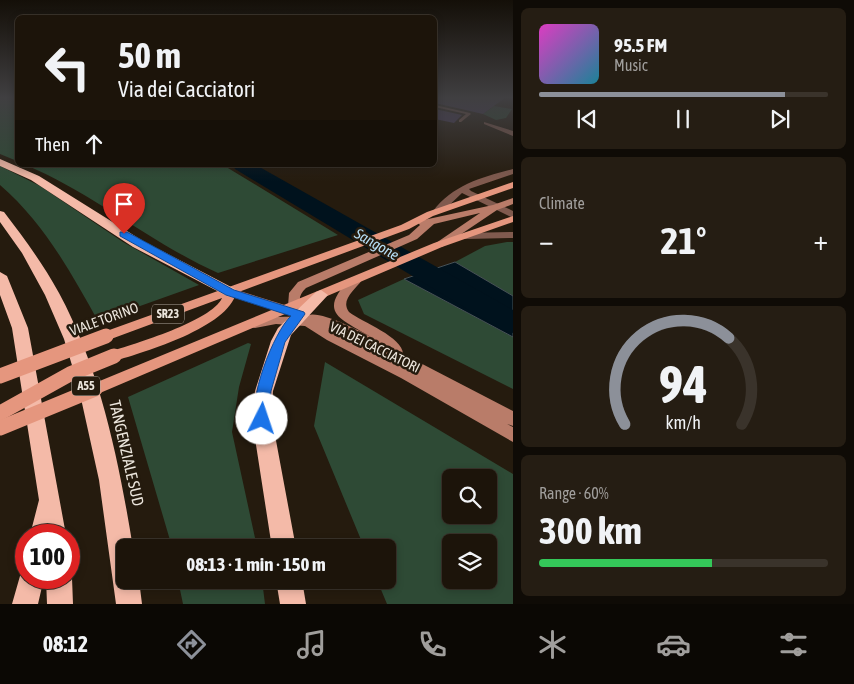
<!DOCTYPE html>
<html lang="en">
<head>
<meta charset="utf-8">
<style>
	:root { --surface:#1c140a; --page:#251d13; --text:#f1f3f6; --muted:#a09e9c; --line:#3a332b; --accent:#8c9099 }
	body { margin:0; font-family:"Asap Condensed",sans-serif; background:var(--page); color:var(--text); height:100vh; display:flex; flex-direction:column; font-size:19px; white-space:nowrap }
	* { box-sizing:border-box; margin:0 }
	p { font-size:16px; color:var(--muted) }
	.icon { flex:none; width:28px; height:28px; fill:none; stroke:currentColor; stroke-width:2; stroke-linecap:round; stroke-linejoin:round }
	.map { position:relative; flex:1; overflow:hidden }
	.sheet { display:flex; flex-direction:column; gap:8px; padding:8px; background:#0f0b06; width:341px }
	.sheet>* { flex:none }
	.hud { position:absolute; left:15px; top:15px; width:422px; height:152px; border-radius:8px; box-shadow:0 2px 8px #0003,0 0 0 1px var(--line); background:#1c140a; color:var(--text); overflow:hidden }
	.buttons { position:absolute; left:442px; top:469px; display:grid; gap:10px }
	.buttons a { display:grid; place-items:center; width:55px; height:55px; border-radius:8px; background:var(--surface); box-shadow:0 2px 8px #0003,0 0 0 1px var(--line); font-size:25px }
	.speed { position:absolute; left:15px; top:524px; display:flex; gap:10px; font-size:25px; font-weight:700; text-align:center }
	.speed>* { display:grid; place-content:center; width:65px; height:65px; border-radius:50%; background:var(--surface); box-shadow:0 2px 8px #0003,0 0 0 1px var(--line); line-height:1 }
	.speed .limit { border:8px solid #d22; background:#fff; color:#111 }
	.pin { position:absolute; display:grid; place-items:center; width:42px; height:42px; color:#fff; margin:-51px -21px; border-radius:50% 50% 50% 0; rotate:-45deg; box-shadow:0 0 5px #0007 }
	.pin .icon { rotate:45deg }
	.me { position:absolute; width:55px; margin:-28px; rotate:4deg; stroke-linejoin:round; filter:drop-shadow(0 0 4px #0008) }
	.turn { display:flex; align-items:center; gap:18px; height:105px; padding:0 20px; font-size:22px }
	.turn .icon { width:65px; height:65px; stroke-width:2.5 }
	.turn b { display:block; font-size:35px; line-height:42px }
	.then { display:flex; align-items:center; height:48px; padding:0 20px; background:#0003; gap:10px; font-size:19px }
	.big { font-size:38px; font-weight:700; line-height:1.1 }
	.sheet .widget { flex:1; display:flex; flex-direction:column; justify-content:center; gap:8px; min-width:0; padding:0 18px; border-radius:8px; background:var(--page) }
	.sheet .dial { align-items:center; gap:0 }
	.dial svg { height:130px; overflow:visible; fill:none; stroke:var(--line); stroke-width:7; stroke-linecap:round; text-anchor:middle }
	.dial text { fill:var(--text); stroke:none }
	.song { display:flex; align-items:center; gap:15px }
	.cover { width:60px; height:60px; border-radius:8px; background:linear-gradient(135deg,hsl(310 70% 55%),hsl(190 70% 35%)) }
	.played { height:5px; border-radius:2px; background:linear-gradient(90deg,var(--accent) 85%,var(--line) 85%) }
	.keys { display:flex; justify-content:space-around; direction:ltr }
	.heat { display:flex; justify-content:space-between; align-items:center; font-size:28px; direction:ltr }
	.charge { height:8px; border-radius:4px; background:linear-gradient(90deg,#34c759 60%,var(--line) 0) }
	.trip { position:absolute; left:116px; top:539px; width:280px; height:50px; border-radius:8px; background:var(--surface); box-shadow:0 2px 8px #0003,0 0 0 1px var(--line); font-weight:700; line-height:50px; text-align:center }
	.dock { display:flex; height:80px; justify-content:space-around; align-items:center; background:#0b0804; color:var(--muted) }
	.dock .icon { width:35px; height:35px }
	.dock .on { color:var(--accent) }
	.dock b { font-size:22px; color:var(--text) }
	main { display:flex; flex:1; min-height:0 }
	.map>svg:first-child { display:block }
	.green { fill:#2e4a35; fill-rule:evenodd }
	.water { fill:#00121d; stroke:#475257 }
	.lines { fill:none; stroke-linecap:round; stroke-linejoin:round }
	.river { fill:#00121d; fill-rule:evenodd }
	.building { fill:#483b5d }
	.lane { fill:#805a4e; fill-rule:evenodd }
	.street { fill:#805a4e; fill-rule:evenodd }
	.secondary { fill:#b97c69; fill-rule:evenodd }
	.primary { fill:#e5967e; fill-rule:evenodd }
	.highway { fill:#f4baa8; fill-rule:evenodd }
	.primary-bridge { stroke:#e5967e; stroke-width:15 }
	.route { fill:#1a73e8; stroke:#114b97 }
	.labels { text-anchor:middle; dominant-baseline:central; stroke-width:5; stroke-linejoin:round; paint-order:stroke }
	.shield { fill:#251b0e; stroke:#b0a99f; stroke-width:1 }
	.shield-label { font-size:12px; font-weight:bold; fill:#ece6dd }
	.street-label { font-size:14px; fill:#ece6dd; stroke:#251b0e }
	.water-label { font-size:15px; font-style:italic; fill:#b6dff7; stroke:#251b0e }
	.near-street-label { font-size:16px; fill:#ece6dd; stroke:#251b0e }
</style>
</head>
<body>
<main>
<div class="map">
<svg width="513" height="604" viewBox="0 0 513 604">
	<rect width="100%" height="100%" fill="#251b0e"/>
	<g class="green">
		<path d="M0 97H17V161L0 154Z"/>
		<path d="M494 106 512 109 506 118 496 120 483 114Z"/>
		<path d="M26 165H223L338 235 218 273C151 243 94 194 26 165Z"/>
		<path d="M0 166 40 186 123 242 199 285 98 321C70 271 44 223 0 185Z"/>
		<path d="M507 242H513V296L455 262 485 246Z"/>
		<path d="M404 279 513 337V389L364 314 358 300Z"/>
		<path d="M248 343 251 344 239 387 232 432 257 547H172L128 397Z"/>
		<path d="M325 362 513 474V604H387L377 580H388V548L364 547 314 426ZM451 478H489V515H451ZM451 542H489V580H451Z"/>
		<path d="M178 580H262L265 604H183Z"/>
	</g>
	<path class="water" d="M455 262 513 296V337L404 279Z"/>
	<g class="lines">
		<path class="river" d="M233 165H256L513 310V333L502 330 235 169Z"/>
	</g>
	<g class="building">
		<path d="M435 97H506L483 114 435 103Z"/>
		<path d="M435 109 462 115 454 123 435 119Z"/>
	</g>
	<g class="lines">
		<path class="lane" d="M435 105 470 113 471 114 461 122H459V120L466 114 435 107Z"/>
		<g class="street">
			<path d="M484 122 513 131V136L484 124Z"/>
			<path d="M513 169V174L469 189 471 191 513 211V218L462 193 441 213H435L433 211C453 185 482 177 513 169Z"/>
			<path d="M513 232V238L465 239 460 236 465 233Z"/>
		</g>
		<path class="secondary" d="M513 198V204L497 210 442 247H434L433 245 480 213 434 224 417 239 306 288C296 297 299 306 308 315 322 311 358 330 371 337 340 318 316 313 352 277H360L362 280C355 290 340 300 349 312 362 322 403 337 403 354L513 411V426L507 424 513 427V442L401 378 327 340 305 326 276 324 255 328 250 327 248 324 250 321C266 317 280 316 296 317L226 295 224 292 230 288 288 306 289 293 298 282 409 235 420 225 418 223 419 221 493 205ZM328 328 342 333 395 362Z"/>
		<g class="primary">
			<path d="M513 182V188L433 216 409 229 236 293C228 327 146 352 114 361L109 360 107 356 109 352C134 344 212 321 222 298L111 339H101L99 336 101 333 401 225 427 212Z"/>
			<path d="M513 216V222L442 247 100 393 95 395 90 393 87 389 90 385 434 243Z"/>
		</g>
		<g class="highway">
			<path d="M0 159 39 176 143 241 235 289 237 292 235 295H225L133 247 31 180 0 166Z"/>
			<path d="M0 211 4 212C24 238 43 264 59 293 101 371 119 462 133 548H125V580H139L142 604H116L99 480 78 385 64 339 45 295 22 253 0 222Z"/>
			<path d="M0 272 7 276 28 328 66 535H30L39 500 12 328 0 295Z"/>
			<path d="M321 290 328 295 291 335 273 391 272 419 296 548H272L252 419 255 391 271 341 278 328 316 292Z"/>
			<path d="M26 567V578H44L38 604H12L22 569Z"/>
			<path d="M69 571 72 578 73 604H47L46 578H69Z"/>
			<path d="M276 580H302L306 604H280Z"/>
		</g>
		<g class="primary-bridge">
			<path d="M0 376 106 336"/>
			<path d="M0 413 70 374 114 356"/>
			<path d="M0 428 95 389"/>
		</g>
	</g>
	<linearGradient id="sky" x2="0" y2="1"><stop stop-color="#140f08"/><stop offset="0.54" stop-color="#403f41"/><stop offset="1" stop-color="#403f41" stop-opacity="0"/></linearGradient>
	<rect width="513" height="181" fill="url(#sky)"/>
	<path class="route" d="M120 232H127L234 290 304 312 305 314 285 342 271 391 267 424 262 425 257 424C246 403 274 331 291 316L226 295 120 236Z"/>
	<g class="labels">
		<g class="shield">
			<rect x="152" y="304.5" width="32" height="19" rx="4"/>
			<rect x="72" y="376.5" width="28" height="19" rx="4"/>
		</g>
		<g class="shield-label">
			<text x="168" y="314">SR23</text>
			<text x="86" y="386">A55</text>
		</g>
		<g class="street-label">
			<text transform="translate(104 319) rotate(-20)">VIALE TORINO</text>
			<text transform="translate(375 347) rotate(26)">VIA DEI CACCIATORI</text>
		</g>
		<g class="water-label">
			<text transform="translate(377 244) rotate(30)">Sangone</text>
		</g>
		<g class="near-street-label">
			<text transform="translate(127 453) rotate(77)">TANGENZIALE SUD</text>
		</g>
	</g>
</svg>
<div class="buttons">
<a><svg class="icon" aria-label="search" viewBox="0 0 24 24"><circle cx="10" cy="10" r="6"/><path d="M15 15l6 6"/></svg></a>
<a><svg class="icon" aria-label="layers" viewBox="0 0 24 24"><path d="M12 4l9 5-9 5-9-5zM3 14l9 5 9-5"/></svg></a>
</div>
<div class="speed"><div class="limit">100</div></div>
<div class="pin" style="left:124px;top:234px;background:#d93025"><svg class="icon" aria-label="arrive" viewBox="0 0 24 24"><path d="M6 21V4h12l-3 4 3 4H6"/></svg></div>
<svg class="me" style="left:262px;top:419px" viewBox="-20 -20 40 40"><circle r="19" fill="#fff"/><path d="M0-13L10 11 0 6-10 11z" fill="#1a73e8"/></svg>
<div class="trip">08:13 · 1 min · 150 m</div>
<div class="hud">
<div class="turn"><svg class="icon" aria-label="left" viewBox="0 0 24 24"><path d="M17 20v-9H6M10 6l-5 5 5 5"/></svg><div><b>50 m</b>Via dei Cacciatori</div></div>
<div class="then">Then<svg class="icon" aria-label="ahead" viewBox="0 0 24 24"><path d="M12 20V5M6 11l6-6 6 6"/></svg></div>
</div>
</div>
<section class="sheet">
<div class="widget">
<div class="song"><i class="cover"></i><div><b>95.5 FM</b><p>Music</p></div></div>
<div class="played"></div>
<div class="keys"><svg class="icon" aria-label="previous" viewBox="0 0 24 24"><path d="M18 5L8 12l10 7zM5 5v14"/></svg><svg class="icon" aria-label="pause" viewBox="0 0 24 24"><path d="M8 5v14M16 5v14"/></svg><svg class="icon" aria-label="next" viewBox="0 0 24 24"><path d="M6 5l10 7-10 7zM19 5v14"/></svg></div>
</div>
<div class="widget"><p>Climate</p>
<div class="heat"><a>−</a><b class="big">21°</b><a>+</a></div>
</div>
<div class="widget dial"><svg viewBox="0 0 100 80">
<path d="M14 69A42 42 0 1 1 86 69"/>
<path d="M14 69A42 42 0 0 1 78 16" stroke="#8c9099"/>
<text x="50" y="56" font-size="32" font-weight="700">94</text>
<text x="50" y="72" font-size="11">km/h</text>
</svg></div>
<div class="widget"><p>Range · 60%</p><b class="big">300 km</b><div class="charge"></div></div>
</section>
</main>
<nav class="dock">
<b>08:12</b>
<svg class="icon on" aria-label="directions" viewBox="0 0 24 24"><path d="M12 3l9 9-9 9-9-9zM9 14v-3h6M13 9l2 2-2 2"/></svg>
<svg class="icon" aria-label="music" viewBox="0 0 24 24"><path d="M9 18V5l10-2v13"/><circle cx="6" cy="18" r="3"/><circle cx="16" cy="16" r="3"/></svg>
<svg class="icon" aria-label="phone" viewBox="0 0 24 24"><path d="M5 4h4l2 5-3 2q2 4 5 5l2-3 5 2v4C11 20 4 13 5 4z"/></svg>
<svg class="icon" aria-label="climate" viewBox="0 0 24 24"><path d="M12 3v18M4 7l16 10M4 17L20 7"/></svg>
<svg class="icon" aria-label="car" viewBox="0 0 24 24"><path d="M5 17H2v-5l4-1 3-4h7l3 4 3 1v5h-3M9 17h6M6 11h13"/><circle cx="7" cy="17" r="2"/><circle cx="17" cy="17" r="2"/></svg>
<svg class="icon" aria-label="filters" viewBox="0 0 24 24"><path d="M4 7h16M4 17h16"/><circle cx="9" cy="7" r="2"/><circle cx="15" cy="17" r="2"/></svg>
</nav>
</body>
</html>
